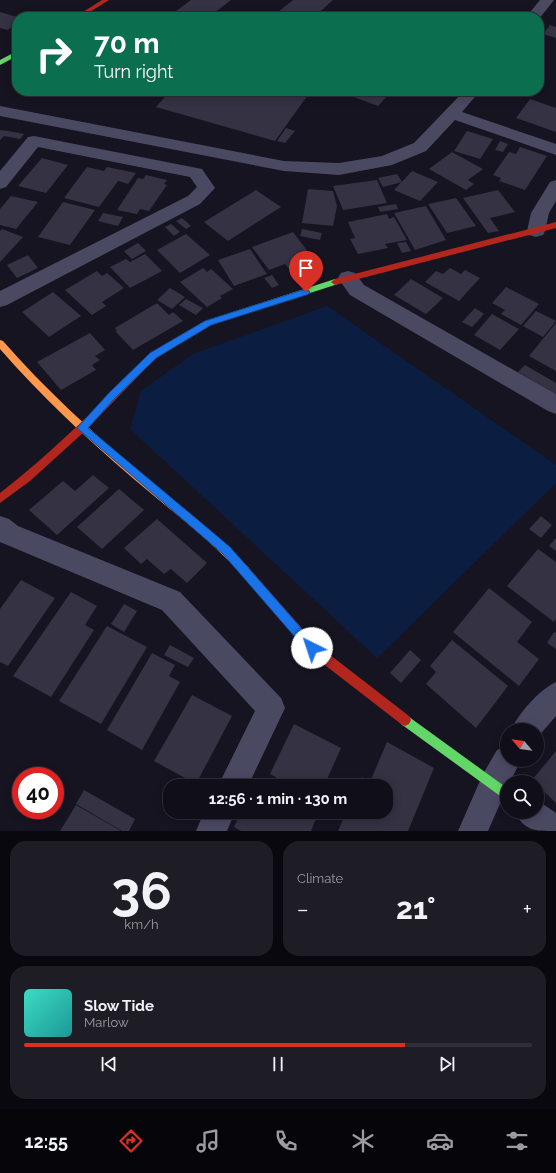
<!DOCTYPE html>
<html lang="en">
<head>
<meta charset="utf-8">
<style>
	:root { --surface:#100f19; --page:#1e1d26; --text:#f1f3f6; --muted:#9c9ca2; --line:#302f38; --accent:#d93025 }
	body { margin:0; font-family:Raleway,sans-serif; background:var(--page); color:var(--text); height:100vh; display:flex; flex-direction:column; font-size:15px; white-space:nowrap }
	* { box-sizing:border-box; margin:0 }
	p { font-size:13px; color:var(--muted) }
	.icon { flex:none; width:22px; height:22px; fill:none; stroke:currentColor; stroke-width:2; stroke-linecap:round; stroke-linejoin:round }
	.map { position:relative; height:831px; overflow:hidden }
	.side { display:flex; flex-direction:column; gap:10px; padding:10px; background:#09080e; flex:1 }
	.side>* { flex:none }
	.guide { position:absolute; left:12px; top:12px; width:532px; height:84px; border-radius:16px; box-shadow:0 2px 10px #0003,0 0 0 1px var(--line); background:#0b6e4f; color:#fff; overflow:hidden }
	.needle { width:26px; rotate:299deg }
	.buttons { position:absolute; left:500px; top:723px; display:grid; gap:8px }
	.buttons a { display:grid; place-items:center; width:44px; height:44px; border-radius:50%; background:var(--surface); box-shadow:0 2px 10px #0003,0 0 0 1px var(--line); font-size:20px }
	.speed { position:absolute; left:12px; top:767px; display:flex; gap:8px; font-size:20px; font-weight:700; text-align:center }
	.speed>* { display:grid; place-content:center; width:52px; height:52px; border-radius:50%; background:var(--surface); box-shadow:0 2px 10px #0003,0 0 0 1px var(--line); line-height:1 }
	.speed .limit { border:6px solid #d22; background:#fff; color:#111 }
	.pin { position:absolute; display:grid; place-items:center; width:34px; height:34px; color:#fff; margin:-41px -17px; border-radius:50% 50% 50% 0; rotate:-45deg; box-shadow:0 0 4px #0007 }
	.pin .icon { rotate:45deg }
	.me { position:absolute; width:44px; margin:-22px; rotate:319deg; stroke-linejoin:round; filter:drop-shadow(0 0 3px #0008) }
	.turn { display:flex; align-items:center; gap:14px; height:84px; padding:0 16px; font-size:18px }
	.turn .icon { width:52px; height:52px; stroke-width:2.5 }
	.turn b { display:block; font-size:28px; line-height:34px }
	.big { font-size:30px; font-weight:700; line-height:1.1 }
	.side .card { flex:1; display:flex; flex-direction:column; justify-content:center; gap:6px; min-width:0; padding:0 14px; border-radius:16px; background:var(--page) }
	.side .dial { align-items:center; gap:0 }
	.dial b { font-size:52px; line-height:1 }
	.song { display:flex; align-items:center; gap:12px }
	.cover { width:48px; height:48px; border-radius:6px; background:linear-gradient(135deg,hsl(170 70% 55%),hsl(180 70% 35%)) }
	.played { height:4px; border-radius:2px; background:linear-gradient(90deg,var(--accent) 75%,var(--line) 75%) }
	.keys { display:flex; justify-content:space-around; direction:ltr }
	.heat { display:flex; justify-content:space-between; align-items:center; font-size:22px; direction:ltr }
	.side .tiles { flex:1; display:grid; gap:10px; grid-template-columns:1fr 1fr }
	.card:last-child { grid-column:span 2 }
	.trip { position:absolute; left:163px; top:779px; width:230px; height:40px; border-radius:16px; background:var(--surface); box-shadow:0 2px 10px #0003,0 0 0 1px var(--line); font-weight:700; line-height:40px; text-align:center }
	.dock { display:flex; height:64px; justify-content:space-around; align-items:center; background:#06060a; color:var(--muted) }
	.dock .icon { width:28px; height:28px }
	.dock .on { color:var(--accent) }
	.dock b { font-size:18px; color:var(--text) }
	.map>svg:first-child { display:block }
	.water { fill:#0b1e41 }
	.building { fill:#343243 }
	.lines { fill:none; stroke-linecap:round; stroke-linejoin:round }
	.street { fill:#4a4962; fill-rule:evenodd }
	.fast { fill:#63d668; fill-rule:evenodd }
	.slow { fill:#ff974d; fill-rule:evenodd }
	.jam { fill:#b3261e; fill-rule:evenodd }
	.route { fill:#1a73e8; stroke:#114b97 }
</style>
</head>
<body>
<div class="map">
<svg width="556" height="831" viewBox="0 0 556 831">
	<rect width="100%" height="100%" fill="#161421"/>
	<path class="water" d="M327 306 556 465V483L377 658 130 429 141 391 193 354Z"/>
	<g class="building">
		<path d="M191 0H231L209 17H168Z"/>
		<path d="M293 0H333L314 17H272Z"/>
		<path d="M0 12 17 17V22L8 30 0 28Z"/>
		<path d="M550 25 556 27V38L543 34Z"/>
		<path d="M170 91H305L310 92 275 141 156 107Z"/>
		<path d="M337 91H392L378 106Z"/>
		<path d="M530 99 556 108V132L516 118Z"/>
		<path d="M286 128 295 131 285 143 277 141Z"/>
		<path d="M0 130 8 131 24 134 20 139 4 136 0 140Z"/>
		<path d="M467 131 493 139 480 159 454 151Z"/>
		<path d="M500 141 508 144 503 152 495 150Z"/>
		<path d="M520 147 547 156 525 190 499 181 501 178 493 175 509 152 516 154Z"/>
		<path d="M452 152 483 169 468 180 474 184 466 190 429 169Z"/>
		<path d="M42 158 68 165 46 193 18 186Z"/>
		<path d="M87 167 104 171 107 167 136 173 128 184 118 181 99 207 64 198Z"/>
		<path d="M412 171 438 182 420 201 394 190Z"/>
		<path d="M397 174 402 182 383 187 378 178Z"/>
		<path d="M146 175 167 180 164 184 167 185 149 211 140 209 137 214 117 210 138 178 143 179Z"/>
		<path d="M377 180 387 203 343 210 333 186Z"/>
		<path d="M308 189 333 191 337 206 333 226 302 223Z"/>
		<path d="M256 190 281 207 228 241 204 222Z"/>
		<path d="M498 190 515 212 490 218 499 231 488 233 463 198Z"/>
		<path d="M11 196 38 202 16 229 0 225V209Z"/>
		<path d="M456 198 476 226 447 233 428 204Z"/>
		<path d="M63 202 95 210 70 245 38 237Z"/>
		<path d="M396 204 398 209 380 212 378 207Z"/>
		<path d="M426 206 446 240 415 250 394 213Z"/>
		<path d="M103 213 123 217 118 226 98 221Z"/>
		<path d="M387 214 389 219 394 217 407 240 385 244 388 248 358 254 350 239 355 238 348 222Z"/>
		<path d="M182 218 191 226 186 229 176 221Z"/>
		<path d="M171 224 180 232 174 236 165 227Z"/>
		<path d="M2 229 23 237 0 262V231Z"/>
		<path d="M302 229 322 233 320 240 300 236Z"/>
		<path d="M293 232 309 253 301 255 307 264 290 270 285 264 269 270 252 247Z"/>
		<path d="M186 234 210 255 180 273 157 250Z"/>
		<path d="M406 242 411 251 402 253 397 243Z"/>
		<path d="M138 243 146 251 132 259 124 251Z"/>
		<path d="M250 249 267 274 234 286 218 260Z"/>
		<path d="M145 254 162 271 130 288 110 267 126 259 130 262Z"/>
		<path d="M28 255 38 268 17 278 7 265Z"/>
		<path d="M203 268 207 272 211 269 233 289 220 296 222 298 207 307 180 282Z"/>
		<path d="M450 268 461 274 465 270 480 278 459 301 425 282 436 271 443 274Z"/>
		<path d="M97 271 102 276 107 273 124 288 102 302 106 306 92 315 65 290Z"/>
		<path d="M272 275 279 285 272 288 264 278Z"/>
		<path d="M411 279 443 298 426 314 394 295Z"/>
		<path d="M506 287 539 304 521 325 501 314 505 310 492 303Z"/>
		<path d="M170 288 185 297 172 309 157 300Z"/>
		<path d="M53 292 81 316 49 337 22 312Z"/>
		<path d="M186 299 203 308 196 315 179 305Z"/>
		<path d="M157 303 169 315 173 312 183 321 133 350 116 332 117 331 115 328Z"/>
		<path d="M475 308 484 314 472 327 462 322Z"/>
		<path d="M536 311 556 321 543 337 523 326Z"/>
		<path d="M492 314 519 329 500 350 474 335Z"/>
		<path d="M556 323V371L529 356Z"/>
		<path d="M90 333 105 350 95 356 100 360 92 365 96 370 61 390 37 362Z"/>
		<path d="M525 365 556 383V394L518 372Z"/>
		<path d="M93 475 109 488 57 535 29 510 63 481 75 491Z"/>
		<path d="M119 489 144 510 102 549 77 527Z"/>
		<path d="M541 516 552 525 541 538 529 529Z"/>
		<path d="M157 519 207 563 187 583 171 569 164 574 147 559 141 564 124 548Z"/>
		<path d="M556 538V551L549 546Z"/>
		<path d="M538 549 556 562V619L554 622 507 586Z"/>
		<path d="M21 580 55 598 8 666 0 662V609Z"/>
		<path d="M489 588 532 622 517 642 539 659 519 686 453 632Z"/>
		<path d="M71 592 97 606 85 625 94 630 51 697 13 676Z"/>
		<path d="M124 604 137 611 124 632 111 624Z"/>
		<path d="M107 626 147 647 101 724 59 701Z"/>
		<path d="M554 632 556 633V649L547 643Z"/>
		<path d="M452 640 508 686 476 728 426 684 436 672 430 666Z"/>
		<path d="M170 645 194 658 188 667 164 655Z"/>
		<path d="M410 650 421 660 401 683 390 673Z"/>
		<path d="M152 653 175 665 169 676 180 682 142 750 107 730Z"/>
		<path d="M192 695 232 716 196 784 154 761Z"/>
		<path d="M294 724 341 748 324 786H292L270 774Z"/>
		<path d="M387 742 434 768 408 831H338L346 812H386V786H358L362 777 370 782Z"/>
		<path d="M556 751V803L537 785V782L532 780Z"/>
		<path d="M84 790 135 819 129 831H122L76 804Z"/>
		<path d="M76 805 121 831H60Z"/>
		<path d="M241 812H310L317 816 311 831H241L234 827Z"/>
	</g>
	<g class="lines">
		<g class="street">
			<path d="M540 0H554L539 19V17H526Z"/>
			<path d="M464 91H480L462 112 556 144V155L455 120 426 151 392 165 339 175 284 171 0 116V106L284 161 339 163 382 156 414 143Z"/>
			<path d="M34 136 202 169 215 188 200 204 7 305 0 307V291L188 196 197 187 190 177 38 147 6 187 0 189V171L28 137Z"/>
			<path d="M556 180V201L549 213 545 231 543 235 536 237 529 235 527 231 531 213 550 182Z"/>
			<path d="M348 271 355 273 364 285 556 394V414L548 411 350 295 338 278 341 273Z"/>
			<path d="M0 516 9 519 18 526 180 592 281 698 285 708 248 786H218L255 711 162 610 0 542Z"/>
			<path d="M556 682V716L537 738V730H511C518 714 540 689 556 682Z"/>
			<path d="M507 746V760H521L510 782H507V788L488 831H458L483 774 497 750Z"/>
			<path d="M537 800 556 813V831C535 831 524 831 515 812H537Z"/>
			<path d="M204 812H235L227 831H196Z"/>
		</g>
		<g class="fast">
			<path d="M17 51V56L0 65V60Z"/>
			<path d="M335 279 339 282 338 284 211 325 156 358 147 367 144 368 140 365 150 354 205 321Z"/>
			<path d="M405 714 507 788V801L401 724 399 720 401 716Z"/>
		</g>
		<path class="slow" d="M0 340 3 341C45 389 92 432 141 474 178 504 216 532 249 568L250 571 249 574 245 576 241 574C210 539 171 511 135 480 87 439 41 396 0 349Z"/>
		<g class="jam">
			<path d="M102 0H109L82 17H75Z"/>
			<path d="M556 222V228L335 285 331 282 335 279Z"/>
			<path d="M144 362 148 365 147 367 85 431 30 481 0 503V493C51 454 96 408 141 363Z"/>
			<path d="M245 566 249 568 316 644 409 716 411 720 409 724 405 726 401 724 308 652 241 574 240 571 241 568Z"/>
		</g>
	</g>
	<path class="route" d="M306 289 310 292 309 294 211 325 156 358 115 398 88 428 230 547 315 644 317 648 315 652 312 653 308 652 223 554 77 428 109 393 150 353 205 321Z"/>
</svg>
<div class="buttons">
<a><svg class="needle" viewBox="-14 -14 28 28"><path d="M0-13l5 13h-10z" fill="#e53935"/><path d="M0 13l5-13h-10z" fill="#9c9ca2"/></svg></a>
<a><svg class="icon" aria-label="search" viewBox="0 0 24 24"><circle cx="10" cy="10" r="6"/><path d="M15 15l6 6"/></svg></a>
</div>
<div class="speed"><div class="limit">40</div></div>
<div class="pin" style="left:306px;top:292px;background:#d93025"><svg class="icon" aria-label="arrive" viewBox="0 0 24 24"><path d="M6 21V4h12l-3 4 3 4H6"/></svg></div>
<svg class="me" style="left:312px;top:648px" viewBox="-20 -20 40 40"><circle r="19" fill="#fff"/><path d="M0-13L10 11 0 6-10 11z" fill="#1a73e8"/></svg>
<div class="trip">12:56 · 1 min · 130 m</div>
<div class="guide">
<div class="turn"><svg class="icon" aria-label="right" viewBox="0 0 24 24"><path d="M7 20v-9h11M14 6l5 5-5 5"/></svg><div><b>70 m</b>Turn right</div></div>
</div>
</div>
<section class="side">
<div class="tiles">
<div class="card dial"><b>36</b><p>km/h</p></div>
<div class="card"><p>Climate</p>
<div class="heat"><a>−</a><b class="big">21°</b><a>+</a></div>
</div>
<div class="card">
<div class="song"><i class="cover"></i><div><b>Slow Tide</b><p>Marlow</p></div></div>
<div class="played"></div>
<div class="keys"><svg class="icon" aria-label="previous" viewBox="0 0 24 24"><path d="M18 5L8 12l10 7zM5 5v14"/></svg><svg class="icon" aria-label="pause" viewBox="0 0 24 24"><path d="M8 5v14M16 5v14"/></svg><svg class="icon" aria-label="next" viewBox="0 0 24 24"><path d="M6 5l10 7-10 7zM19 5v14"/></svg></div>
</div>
</div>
</section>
<nav class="dock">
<b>12:55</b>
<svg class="icon on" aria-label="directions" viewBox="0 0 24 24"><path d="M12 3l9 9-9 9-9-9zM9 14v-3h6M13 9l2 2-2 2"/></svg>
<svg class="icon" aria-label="music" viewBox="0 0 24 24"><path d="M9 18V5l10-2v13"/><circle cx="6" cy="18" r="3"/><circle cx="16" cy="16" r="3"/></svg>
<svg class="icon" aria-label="phone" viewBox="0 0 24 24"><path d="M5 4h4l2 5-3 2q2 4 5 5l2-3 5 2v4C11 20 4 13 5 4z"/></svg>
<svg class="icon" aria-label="climate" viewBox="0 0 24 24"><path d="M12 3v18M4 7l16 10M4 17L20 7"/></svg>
<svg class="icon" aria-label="car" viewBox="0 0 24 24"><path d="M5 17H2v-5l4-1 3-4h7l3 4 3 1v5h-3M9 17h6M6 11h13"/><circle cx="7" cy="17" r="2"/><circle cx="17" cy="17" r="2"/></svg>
<svg class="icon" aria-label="filters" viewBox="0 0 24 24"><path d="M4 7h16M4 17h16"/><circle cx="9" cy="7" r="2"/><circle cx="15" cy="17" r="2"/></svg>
</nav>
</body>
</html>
